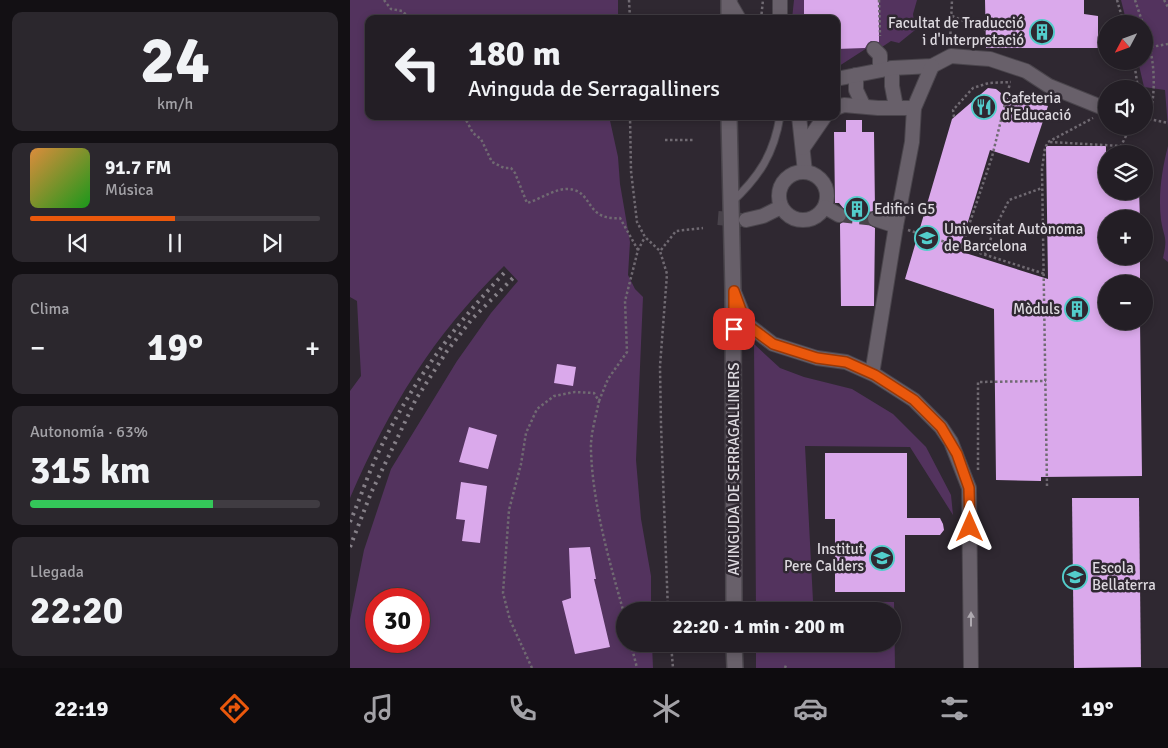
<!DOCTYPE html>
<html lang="es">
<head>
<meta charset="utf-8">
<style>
	:root { --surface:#231e25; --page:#2b272d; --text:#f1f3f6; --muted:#a3a2a7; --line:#403c42; --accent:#ea580c }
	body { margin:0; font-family:Signika,sans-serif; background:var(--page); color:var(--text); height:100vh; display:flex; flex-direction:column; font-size:19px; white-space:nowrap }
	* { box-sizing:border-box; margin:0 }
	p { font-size:16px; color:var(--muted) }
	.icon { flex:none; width:28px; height:28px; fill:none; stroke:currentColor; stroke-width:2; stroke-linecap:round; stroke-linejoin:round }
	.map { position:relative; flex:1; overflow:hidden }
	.drawer { display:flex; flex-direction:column; gap:12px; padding:12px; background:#131014; width:350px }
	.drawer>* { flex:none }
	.guide { position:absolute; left:15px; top:15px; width:475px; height:105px; border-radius:10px; box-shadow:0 2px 8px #0003,0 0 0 1px var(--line); background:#231e25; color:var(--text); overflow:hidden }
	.needle { width:32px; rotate:229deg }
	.controls { position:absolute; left:748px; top:15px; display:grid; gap:10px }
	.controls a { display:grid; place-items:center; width:55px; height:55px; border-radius:50%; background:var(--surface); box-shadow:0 2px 8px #0003,0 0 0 1px var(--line); font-size:25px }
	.speed { position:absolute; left:15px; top:588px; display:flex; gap:10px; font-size:25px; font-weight:700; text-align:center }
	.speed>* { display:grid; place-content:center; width:65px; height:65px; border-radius:50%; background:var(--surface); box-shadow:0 2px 8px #0003,0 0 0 1px var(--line); line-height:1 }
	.speed .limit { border:8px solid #d22; background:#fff; color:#111 }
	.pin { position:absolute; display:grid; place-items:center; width:42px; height:42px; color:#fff; margin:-21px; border-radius:10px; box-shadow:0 2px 8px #0006 }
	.me { position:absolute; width:55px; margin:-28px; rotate:0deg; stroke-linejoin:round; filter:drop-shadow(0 0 4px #0008) }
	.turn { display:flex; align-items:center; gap:18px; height:105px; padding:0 20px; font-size:22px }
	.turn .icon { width:65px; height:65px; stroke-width:2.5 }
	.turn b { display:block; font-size:35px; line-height:42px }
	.big { font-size:38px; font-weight:700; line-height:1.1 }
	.drawer .card { flex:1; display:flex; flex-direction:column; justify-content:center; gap:8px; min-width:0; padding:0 18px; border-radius:10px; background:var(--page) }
	.drawer .dial { align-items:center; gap:0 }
	.dial b { font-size:65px; line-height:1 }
	.song { display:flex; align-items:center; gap:15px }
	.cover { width:60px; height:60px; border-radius:8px; background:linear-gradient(135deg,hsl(30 70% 55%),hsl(120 70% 35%)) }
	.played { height:5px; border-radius:2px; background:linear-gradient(90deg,var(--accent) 50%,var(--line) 50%) }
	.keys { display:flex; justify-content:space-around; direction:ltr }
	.heat { display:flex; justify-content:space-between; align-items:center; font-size:28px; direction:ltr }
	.charge { height:8px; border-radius:4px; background:linear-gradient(90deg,#34c759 63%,var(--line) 0) }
	.trip { position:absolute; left:266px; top:602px; width:285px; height:50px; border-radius:25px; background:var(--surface); box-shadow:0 2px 8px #0003,0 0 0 1px var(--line); font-weight:700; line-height:50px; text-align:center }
	.menu { display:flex; height:80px; justify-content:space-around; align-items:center; background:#0e0c0f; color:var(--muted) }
	.menu .icon { width:35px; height:35px }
	.menu .selected { color:var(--accent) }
	.menu b { font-size:22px; color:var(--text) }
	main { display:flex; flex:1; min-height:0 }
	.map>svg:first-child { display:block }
	.green { fill:#53335e; fill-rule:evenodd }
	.building { fill:#daa9eb }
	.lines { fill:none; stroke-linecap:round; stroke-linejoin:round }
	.street-tunnel { stroke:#49434b; stroke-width:14; stroke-dasharray:14 7; stroke-linecap:butt }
	.lane-casing { stroke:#4a454c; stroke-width:9 }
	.street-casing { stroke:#4a454c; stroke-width:16 }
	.secondary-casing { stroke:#4a454c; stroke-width:18 }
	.path { stroke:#706a72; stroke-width:2.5; stroke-dasharray:2.5 2.5; stroke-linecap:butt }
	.lane { stroke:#68606a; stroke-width:7 }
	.street { stroke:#68606a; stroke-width:14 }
	.secondary { stroke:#68606a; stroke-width:15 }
	.rail { stroke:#868088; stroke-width:4; stroke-dasharray:2.5 5; stroke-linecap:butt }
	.oneway { fill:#aea9b0 }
	.route-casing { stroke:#983908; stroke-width:12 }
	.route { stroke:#ea580c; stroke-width:9 }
	.labels { text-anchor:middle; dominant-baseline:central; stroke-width:5; stroke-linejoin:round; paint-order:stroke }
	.poi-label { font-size:15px; fill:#ddd9df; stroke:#2f2831; text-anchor:start }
	.street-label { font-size:15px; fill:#ddd9df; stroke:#2f2831 }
</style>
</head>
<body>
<main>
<section class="drawer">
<div class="card dial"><b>24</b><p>km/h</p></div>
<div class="card">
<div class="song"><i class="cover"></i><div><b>91.7 FM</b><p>Música</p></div></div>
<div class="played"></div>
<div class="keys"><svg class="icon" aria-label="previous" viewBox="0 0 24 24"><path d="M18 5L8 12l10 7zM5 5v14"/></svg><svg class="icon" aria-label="pause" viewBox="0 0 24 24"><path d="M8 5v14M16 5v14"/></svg><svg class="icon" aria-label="next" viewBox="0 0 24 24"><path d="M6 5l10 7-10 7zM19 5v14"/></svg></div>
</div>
<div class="card"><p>Clima</p>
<div class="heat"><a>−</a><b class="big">19°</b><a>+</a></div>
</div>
<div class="card"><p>Autonomía · 63%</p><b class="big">315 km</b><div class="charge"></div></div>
<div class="card"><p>Llegada</p><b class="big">22:20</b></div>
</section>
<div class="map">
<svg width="818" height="668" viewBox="0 0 818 668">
	<rect width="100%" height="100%" fill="#2f2831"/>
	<g class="green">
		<path d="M0 0H268V19H19V116H259L268 157 270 184 280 242 278 275 285 289 293 297 286 460 291 519 301 576V611H275V644H302L303 668H0V620L14 550 41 469 107 361 141 313 168 281 154 266C82 337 40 406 0 498V391L11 376 7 301 0 297ZM26 599H69V641H26Z"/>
		<path d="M444 0H567L563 14 565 30 549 43 541 41 529 49 517 48 486 68V19H442Z"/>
		<path d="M771 0H818V128L815 90 794 87 788 61H794V24H777Z"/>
		<path d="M818 146V262L813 258C818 236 814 239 811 220 808 195 812 169 818 146Z"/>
		<path d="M404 344 430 368 454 377 502 389 543 414 576 447 601 495 603 515 560 447 455 446 463 601 544 602 545 668H406V644H542V611H406Z"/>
	</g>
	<g class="building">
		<path d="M454 0H529V42L521 41 518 43 515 48 486 49V19H454Z"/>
		<path d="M635 0H734V14L748 16V48H636Z"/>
		<path d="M638 88 646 89 661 101 662 95 698 106 679 163 640 150 609 251 698 279 696 146H756V191H789L790 219H756V256H790V284H756V321H790L792 476 691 477V481L646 480 644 309 555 279 602 119Z"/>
		<path d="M496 120H512V132H524L525 210 519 213 516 220 519 225 525 228 524 306H491L490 224 496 220 498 214 489 203H485L484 132H496Z"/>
		<path d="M207 364 226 367 223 386 204 383Z"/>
		<path d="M119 427 147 435 138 469 109 462Z"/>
		<path d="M475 453H557V518H590L593 524 594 530 590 535H555V592H485V519H475Z"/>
		<path d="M111 482 137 486 130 543 112 541 115 520 106 519Z"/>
		<path d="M722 498H789L791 667 724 668Z"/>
		<path d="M240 547 246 579H244L260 647 225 654 212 601 221 598 219 548Z"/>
	</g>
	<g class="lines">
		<g class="street-tunnel">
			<path d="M489 215 525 219"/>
			<path d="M368 218 392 220"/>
		</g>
		<defs>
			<g id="lane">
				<path d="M382 0 393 19"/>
				<path d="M381 203C409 177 424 154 430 116"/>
			</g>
			<g id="street">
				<path d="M430 0V19"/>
				<path d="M524 49 530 55V70"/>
				<path d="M542 68V86L546 107"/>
				<path d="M506 75V90L513 105"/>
				<path d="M486 79 542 68 582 66 601 56 626 58 640 59 676 71 699 86 756 109"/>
				<path d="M486 108 494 105 528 108H564"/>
				<path d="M449 116 455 172"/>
				<path d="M453 148 475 116"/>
				<circle cx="453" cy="196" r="24"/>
				<path d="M475 207 489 215"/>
				<path d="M525 219 546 226"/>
				<path d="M396 220 413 216 431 207"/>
				<path d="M384 292 397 324 423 344 467 358 496 362 525 375 564 400 591 427 601 442 619 488 621 668"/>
				<path d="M523 368 546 226 562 142 564 108 582 66"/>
			</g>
			<g id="secondary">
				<path d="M379 0V19"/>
				<path d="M379 116 383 291 384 611"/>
				<path d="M384 644 385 668"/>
			</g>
		</defs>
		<use href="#lane" class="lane-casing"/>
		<use href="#street" class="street-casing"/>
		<use href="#secondary" class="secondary-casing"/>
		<g class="path">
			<path d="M34 0 41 9 52 11 61 19"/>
			<path d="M279 0 280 19"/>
			<path d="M529 0 530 36"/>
			<path d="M767 0 774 24"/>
			<path d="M785 0 793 24"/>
			<path d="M814 0 818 7"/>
			<path d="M602 16 635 30"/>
			<path d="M411 19 413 0"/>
			<path d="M794 27C803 53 806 78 802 105L794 111"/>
			<path d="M600 44 602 0"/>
			<path d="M801 47 818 44"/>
			<path d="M784 61 788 89"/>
			<path d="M114 116 123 133 131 139 142 162 154 168H161L165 173 177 203C191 199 203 189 218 189 244 190 234 221 270 218L288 250"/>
			<path d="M280 116 281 171 287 222 295 237 310 251 317 274 310 366 311 425 318 611"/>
			<path d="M604 117 603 110 623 88 639 83 661 82"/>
			<path d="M794 118 818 123"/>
			<path d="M315 140H343"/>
			<path d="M700 142 771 146 781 126"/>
			<path d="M558 230 695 274"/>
			<path d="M612 246 642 157 660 83"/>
			<path d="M311 250 326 231 353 228"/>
			<path d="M635 254 644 230 659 200 692 188"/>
			<path d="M249 401 258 379 277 352 275 301 288 250 295 237"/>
			<path d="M628 470V382L696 381"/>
			<path d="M697 486 692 169 695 148 698 142 743 118"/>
			<path d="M281 644 287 668"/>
			<path d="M321 644 323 668"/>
			<path d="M182 668 160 620 153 593 159 510 171 464 176 433 187 409 204 396 225 392 244 393 249 401C246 417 240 435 241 451 243 507 260 563 275 617"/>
			<path d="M435 668 436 665"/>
		</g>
		<use href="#lane" class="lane"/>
		<use href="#street" class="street"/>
		<use href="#secondary" class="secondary"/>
		<g class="rail">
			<path d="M0 522C10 499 18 474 29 451 62 382 104 326 156 271"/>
			<path d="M0 547 21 493 66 399 97 351 122 319 164 277"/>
		</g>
	</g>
	<defs><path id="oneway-solid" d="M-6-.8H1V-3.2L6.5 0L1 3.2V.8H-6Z" transform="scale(1.25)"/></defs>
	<use class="oneway" href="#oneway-solid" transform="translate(621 619) rotate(-90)"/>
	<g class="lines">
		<defs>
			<path id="route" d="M384 329V291L396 324 423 344 467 358 496 362 525 375 564 400 591 427 607 454 619 488 620 527"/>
		</defs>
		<use href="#route" class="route-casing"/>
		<use href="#route" class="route"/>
	</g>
	<defs>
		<symbol id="building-ring" viewBox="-11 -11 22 22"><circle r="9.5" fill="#2f2831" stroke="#53cdcb" stroke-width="1.5"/><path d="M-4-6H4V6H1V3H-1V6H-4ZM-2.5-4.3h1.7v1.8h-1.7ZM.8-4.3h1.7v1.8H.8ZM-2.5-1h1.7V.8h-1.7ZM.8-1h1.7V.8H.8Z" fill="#53cdcb"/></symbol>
		<symbol id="restaurant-ring" viewBox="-11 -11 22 22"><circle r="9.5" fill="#2f2831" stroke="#53cdcb" stroke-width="1.5"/><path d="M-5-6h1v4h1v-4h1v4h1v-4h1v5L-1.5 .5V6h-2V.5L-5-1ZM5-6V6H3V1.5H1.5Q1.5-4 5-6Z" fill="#53cdcb"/></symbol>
		<symbol id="university-ring" viewBox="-11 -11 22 22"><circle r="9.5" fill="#2f2831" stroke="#53cdcb" stroke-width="1.5"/><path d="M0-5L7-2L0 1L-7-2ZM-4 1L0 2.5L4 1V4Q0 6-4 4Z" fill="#53cdcb"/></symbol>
		<symbol id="school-ring" viewBox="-11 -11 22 22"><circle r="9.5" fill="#2f2831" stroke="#53cdcb" stroke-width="1.5"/><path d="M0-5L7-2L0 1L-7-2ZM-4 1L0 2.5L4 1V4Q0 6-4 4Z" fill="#53cdcb"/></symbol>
	</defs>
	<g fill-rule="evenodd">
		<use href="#building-ring" x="678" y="18" width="28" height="28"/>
		<use href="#restaurant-ring" x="620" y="93" width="28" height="28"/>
		<use href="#building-ring" x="493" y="195" width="28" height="28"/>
		<use href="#university-ring" x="563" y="224" width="28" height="28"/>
		<use href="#building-ring" x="713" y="295" width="28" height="28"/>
		<use href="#school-ring" x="518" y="544" width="28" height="28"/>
		<use href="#school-ring" x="711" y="563" width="28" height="28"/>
	</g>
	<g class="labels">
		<g class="poi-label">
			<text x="674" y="23" text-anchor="end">Facultat de Traducció<tspan x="674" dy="17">i d'Interpretació</tspan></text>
			<text x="652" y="98">Cafeteria<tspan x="652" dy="17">d'Educació</tspan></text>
			<text x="524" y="209">Edifici G5</text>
			<text x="594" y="229">Universitat Autònoma<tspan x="594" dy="17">de Barcelona</tspan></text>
			<text x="710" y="309" text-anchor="end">Mòduls</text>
			<text x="514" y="549" text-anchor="end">Institut<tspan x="514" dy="17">Pere Calders</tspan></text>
			<text x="742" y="568">Escola<tspan x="742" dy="17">Bellaterra</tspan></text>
		</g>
		<g class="street-label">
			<text transform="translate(384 469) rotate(-90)">AVINGUDA DE SERRAGALLINERS</text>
		</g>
	</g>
</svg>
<div class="controls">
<a><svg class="needle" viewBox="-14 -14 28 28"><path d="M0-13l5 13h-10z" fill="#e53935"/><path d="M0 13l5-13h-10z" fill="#a3a2a7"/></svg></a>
<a><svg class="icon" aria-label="sound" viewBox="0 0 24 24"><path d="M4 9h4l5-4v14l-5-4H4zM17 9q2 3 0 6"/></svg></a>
<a><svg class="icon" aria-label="layers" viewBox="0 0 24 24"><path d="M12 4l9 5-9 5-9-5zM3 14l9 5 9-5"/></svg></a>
<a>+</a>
<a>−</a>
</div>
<div class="speed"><div class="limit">30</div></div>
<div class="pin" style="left:384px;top:329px;background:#d93025"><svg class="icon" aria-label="arrive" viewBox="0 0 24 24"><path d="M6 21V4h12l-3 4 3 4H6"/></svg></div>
<svg class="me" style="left:620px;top:527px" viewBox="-20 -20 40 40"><path d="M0-17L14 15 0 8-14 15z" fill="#ea580c" stroke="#fff" stroke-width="4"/></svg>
<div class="trip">22:20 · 1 min · 200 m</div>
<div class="guide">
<div class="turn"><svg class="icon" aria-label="left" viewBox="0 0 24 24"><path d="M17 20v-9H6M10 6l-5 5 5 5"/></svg><div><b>180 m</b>Avinguda de Serragalliners</div></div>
</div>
</div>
</main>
<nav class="menu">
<b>22:19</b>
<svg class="icon selected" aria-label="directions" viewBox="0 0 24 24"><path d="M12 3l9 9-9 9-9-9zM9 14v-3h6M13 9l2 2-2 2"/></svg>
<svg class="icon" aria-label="music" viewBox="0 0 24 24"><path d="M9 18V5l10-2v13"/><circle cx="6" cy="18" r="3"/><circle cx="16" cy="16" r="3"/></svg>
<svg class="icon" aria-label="phone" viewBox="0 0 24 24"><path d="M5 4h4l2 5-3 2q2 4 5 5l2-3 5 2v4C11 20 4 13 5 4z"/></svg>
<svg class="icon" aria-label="climate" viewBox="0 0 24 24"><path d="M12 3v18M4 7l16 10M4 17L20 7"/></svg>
<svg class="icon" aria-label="car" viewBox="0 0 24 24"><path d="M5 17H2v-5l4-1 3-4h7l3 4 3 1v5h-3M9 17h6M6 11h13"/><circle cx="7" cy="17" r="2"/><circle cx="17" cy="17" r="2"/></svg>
<svg class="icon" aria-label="filters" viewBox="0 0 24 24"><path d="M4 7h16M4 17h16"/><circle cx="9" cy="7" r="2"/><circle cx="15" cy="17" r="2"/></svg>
<b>19°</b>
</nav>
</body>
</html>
